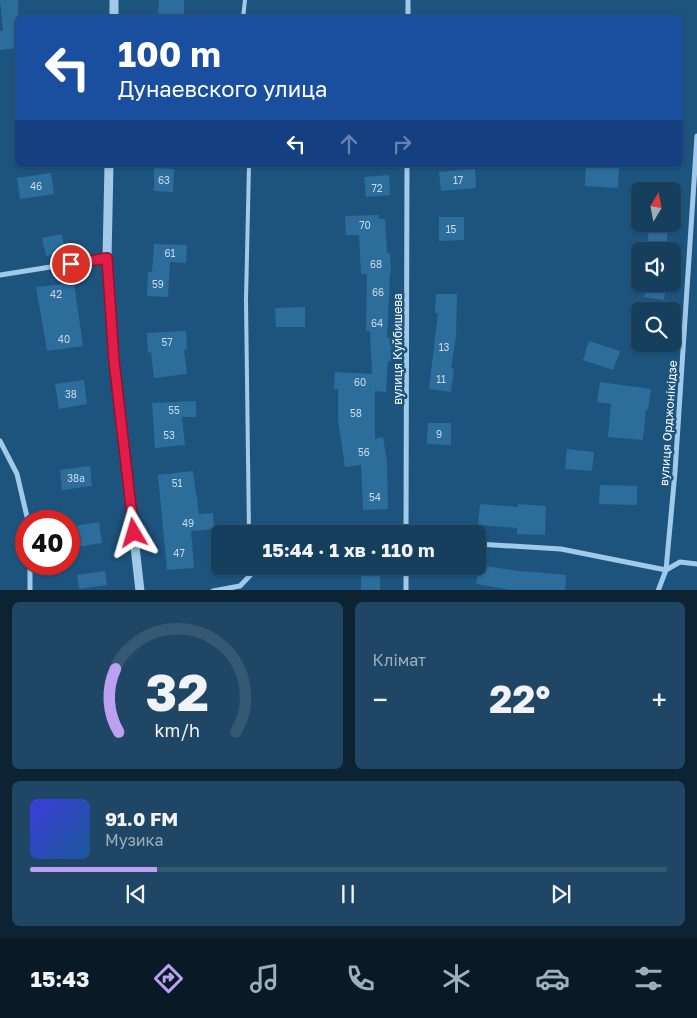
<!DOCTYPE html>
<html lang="uk">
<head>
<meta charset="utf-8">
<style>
	:root { --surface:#163f5e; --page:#1f4664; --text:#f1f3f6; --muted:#9eafbc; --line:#355873; --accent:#bca0f2 }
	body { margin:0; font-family:"Golos Text",sans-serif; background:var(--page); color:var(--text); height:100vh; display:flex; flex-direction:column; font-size:19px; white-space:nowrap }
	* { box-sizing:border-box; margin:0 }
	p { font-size:16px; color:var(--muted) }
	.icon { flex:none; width:28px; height:28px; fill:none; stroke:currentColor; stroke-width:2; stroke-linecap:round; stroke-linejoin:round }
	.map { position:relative; height:590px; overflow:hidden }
	.drawer { display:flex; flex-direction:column; gap:12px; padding:12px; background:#0c2334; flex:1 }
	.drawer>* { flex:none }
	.guide { position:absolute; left:15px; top:15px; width:668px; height:152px; border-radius:8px; box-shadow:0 1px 4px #0004,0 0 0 1px var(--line); background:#1a4fa0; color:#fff; overflow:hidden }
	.needle { width:32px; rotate:10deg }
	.buttons { position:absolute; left:631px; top:182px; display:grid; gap:10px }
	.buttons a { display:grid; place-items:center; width:50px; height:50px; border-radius:8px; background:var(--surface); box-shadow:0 1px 4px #0004,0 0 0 1px var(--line); font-size:25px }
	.speed { position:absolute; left:15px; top:510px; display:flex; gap:10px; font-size:25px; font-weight:700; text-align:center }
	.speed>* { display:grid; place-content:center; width:65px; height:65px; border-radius:50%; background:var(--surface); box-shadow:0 1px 4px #0004,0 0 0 1px var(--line); line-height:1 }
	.speed .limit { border:8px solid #d22; background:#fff; color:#111 }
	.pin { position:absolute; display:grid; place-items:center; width:42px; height:42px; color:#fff; margin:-21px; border:2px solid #fff; border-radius:50%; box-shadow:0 1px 5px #0007 }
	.me { position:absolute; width:55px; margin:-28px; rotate:353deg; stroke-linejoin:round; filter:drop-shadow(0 0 4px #0008) }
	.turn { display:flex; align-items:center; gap:18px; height:105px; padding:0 20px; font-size:22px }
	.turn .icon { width:65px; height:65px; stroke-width:2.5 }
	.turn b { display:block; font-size:35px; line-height:42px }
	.lanes { display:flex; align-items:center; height:48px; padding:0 20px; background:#0003; justify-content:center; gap:25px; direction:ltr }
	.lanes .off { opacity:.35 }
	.big { font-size:38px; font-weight:700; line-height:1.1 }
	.drawer .widget { flex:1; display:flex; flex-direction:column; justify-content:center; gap:8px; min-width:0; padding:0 18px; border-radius:8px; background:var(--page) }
	.drawer .dial { align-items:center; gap:0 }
	.dial svg { height:130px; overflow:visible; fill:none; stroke:var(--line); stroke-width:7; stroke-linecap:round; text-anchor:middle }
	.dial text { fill:var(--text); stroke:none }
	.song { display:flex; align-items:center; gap:15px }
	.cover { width:60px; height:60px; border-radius:8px; background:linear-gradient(135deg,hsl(240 70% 55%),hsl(210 70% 35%)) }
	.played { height:5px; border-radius:2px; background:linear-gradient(90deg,var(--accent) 20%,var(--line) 20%) }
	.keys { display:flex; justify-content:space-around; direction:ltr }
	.heat { display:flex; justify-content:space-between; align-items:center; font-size:28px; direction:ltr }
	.drawer .tiles { flex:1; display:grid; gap:12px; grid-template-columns:1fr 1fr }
	.widget:last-child { grid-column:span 2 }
	.trip { position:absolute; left:211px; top:525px; width:275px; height:50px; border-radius:8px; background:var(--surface); box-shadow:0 1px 4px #0004,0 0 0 1px var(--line); font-weight:700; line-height:50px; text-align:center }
	.menu { display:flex; height:80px; justify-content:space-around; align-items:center; background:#091926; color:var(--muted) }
	.menu .icon { width:35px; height:35px }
	.menu .selected { color:var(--accent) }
	.menu b { font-size:22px; color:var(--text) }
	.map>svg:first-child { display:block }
	.building { fill:#2c6d9c }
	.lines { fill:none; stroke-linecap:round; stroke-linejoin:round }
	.service { stroke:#a0cae8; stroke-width:4 }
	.minor { stroke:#a0cae8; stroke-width:5 }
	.tertiary { stroke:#a0cae8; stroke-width:9 }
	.route-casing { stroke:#92132f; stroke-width:12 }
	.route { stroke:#e11d48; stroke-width:9 }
	.labels { text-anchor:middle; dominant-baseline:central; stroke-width:5; stroke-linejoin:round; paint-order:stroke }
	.number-label { font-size:10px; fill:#cadae6 }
	.street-label { font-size:12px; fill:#fff; stroke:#1d547e }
</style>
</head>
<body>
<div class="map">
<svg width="697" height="591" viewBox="0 0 697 591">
	<rect width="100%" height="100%" fill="#1d547e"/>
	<g class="building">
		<path d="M0 0H18V48L0 50V31H3Z"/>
		<path d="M159 0H184V18H158Z"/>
		<path d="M586 165 619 166 618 188 585 186Z"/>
		<path d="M154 168 174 169 173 192 154 191Z"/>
		<path d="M475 169 476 188 441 191 439 172Z"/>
		<path d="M51 173 54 194 20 199 17 178Z"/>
		<path d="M389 175 390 195 366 197 364 177Z"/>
		<path d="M379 215V219H385L387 253H390L391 273H390L387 338H391L392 361H388L386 392 375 391V439L383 437 387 462 388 509 363 510 361 465 345 467 338 419V389H334L335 372 372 374 370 331H366L367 274H361L359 235H346L345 216Z"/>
		<path d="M439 217H464V240L439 241Z"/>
		<path d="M649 224H668L666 251H647Z"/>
		<path d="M62 234 65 253 46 256 42 238Z"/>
		<path d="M154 244 187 245 186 263 170 262 168 297 147 296 148 272H152Z"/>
		<path d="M74 283 83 346 47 351 36 287Z"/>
		<path d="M646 284H666L664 300 644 297Z"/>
		<path d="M436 294H457L456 336 451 368 454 369 451 392 429 389 438 313H435Z"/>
		<path d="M305 307V327H276L275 308Z"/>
		<path d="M186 331 187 350H184L187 374 154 378 151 352 148 353 147 333Z"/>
		<path d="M589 341 620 351 613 370 583 360Z"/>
		<path d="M84 380 87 404 59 409 55 384Z"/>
		<path d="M600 382 651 389 648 410 646 409 643 440 608 437 611 404 597 402Z"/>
		<path d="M196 401V417H182L185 445 155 448 152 403Z"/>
		<path d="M428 423H451V445L427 444Z"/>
		<path d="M567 449 594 452 592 471 565 469Z"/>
		<path d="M90 466 92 486 62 490 60 470Z"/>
		<path d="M193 471 199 514 213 513 214 529 191 531 194 568 167 570 158 475Z"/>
		<path d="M600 485 637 486V505L599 504Z"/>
		<path d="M480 504 518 507V504L546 506 545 535 517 534V528L478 525Z"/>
		<path d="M99 522 102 543 77 547 74 526Z"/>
		<path d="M479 565 524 572V571L566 575 565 591H518L476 584Z"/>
		<rect x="361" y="566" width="19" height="25"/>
		<path d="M105 571 107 585 79 589 77 575Z"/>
	</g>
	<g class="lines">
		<g class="service">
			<path d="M243 18 245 0"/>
			<path d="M249 165 246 300 249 534"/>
			<path d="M250 566V575"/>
		</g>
		<g class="minor">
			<path d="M408 18V0"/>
			<path d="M0 275 107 258"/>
			<path d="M0 441 17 474 28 521"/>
			<path d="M406 534 407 165"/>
			<path d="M478 544 561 549 666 570 680 562 697 564"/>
			<path d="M406 566V591"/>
			<path d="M30 591V564"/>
			<path d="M213 591 240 586 259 566"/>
			<path d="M658 591 666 570 675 472 697 136"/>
		</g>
		<g class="tertiary">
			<path d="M114 18V0"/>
			<path d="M109 165 107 258 114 361 140 591"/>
		</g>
	</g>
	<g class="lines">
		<defs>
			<path id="route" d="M71 264 107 258 114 361 134 533"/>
		</defs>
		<use href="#route" class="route-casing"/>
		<use href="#route" class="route"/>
	</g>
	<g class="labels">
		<g class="number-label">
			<text x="164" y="180">63</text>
			<text x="458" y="180">17</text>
			<text x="36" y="186">46</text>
			<text x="377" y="188">72</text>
			<text x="365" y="225">70</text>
			<text x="451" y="229">15</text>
			<text x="170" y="253">61</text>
			<text x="376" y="264">68</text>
			<text x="158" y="284">59</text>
			<text x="378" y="292">66</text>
			<text x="56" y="294">42</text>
			<text x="377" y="323">64</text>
			<text x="64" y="339">40</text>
			<text x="167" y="342">57</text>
			<text x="444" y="347">13</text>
			<text x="441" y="379">11</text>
			<text x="360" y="382">60</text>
			<text x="71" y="394">38</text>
			<text x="174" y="410">55</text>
			<text x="356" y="413">58</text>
			<text x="439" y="434">9</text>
			<text x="169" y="435">53</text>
			<text x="364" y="452">56</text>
			<text x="76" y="478">38а</text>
			<text x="177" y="483">51</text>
			<text x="375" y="497">54</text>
			<text x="188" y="523">49</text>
			<text x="179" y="553">47</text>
		</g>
		<g class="street-label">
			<text transform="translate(397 349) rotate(-90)">вулиця Куйбишева</text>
			<text transform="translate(668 423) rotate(-86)">вулиця Орджонікідзе</text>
		</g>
	</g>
</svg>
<div class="buttons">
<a><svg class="needle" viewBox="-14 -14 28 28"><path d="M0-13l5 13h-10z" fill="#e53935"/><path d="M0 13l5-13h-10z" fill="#9eafbc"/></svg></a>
<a><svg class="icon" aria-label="sound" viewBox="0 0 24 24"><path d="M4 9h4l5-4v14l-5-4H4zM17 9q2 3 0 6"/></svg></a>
<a><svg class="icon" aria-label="search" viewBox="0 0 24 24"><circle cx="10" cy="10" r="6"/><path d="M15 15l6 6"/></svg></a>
</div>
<div class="speed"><div class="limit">40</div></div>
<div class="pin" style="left:71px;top:264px;background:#d93025"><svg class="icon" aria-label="arrive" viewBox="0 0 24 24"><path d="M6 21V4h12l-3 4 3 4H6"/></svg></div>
<svg class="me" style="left:134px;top:533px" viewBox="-20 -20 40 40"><path d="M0-17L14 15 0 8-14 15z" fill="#e11d48" stroke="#fff" stroke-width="4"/></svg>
<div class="trip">15:44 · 1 хв · 110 m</div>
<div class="guide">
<div class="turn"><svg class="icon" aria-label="left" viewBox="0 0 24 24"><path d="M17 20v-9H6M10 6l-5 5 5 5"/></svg><div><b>100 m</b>Дунаевского улица</div></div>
<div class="lanes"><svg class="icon" aria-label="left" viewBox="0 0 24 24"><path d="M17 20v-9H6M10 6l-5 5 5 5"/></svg><svg class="icon off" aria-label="ahead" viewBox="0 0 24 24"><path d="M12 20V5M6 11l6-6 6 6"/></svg><svg class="icon off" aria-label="right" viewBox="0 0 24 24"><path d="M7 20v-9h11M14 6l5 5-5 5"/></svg></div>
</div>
</div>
<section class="drawer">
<div class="tiles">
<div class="widget dial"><svg viewBox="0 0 100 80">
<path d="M14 69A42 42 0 1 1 86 69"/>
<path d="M14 69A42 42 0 0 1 12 30" stroke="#bca0f2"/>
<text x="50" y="56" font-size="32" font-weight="700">32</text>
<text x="50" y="72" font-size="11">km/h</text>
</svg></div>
<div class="widget"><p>Клімат</p>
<div class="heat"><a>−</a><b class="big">22°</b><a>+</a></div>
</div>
<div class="widget">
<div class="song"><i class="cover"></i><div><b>91.0 FM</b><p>Музика</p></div></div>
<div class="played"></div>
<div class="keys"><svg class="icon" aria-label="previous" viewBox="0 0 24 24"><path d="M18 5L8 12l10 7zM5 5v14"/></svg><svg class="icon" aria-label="pause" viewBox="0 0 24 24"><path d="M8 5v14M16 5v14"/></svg><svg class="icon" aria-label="next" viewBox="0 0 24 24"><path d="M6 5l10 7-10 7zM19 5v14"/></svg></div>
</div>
</div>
</section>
<nav class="menu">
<b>15:43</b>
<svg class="icon selected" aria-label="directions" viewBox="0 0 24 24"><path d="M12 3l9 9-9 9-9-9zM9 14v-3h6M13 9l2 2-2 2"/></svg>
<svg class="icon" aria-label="music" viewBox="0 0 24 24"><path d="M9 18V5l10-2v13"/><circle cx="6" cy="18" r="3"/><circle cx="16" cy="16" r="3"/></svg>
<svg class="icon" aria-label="phone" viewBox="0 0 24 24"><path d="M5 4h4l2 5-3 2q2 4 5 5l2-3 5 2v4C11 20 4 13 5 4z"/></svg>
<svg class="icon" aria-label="climate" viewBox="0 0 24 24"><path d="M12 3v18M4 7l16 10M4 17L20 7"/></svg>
<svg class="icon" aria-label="car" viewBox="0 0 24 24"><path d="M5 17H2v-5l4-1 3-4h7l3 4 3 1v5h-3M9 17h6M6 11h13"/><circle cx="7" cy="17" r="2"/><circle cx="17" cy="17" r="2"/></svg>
<svg class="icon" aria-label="filters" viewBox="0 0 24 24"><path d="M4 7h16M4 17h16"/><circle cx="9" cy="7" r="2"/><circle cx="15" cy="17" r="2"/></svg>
</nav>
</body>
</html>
